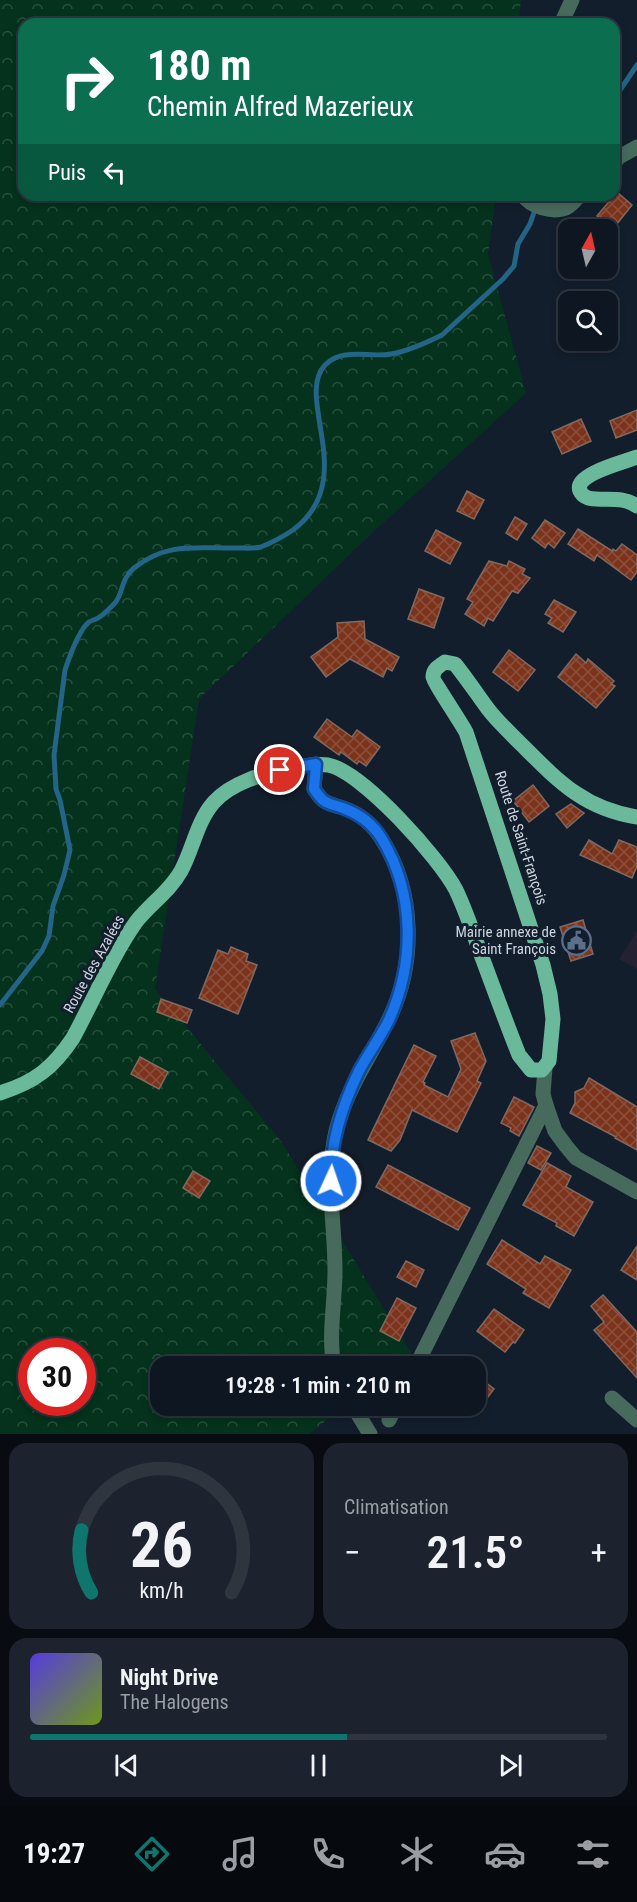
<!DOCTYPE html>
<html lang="fr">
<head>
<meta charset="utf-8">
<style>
	:root { --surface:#0e1621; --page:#1c232e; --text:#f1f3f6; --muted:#9b9fa5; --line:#2e353f; --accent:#0f766e }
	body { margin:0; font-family:"Roboto Condensed",sans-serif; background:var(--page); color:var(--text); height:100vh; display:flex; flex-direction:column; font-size:22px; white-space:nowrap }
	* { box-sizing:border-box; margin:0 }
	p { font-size:20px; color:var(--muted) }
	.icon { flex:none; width:33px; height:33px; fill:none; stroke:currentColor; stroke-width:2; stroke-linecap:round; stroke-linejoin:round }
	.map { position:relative; height:1434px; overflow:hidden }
	.drawer { display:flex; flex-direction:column; gap:9px; padding:9px; background:#080c12; flex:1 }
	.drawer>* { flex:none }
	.banner { position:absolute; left:18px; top:18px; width:602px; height:183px; border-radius:18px; box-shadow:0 3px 9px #0003,0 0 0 2px var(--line); background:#0b6e4f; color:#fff; overflow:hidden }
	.needle { width:39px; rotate:8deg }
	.fabs { position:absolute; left:558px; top:219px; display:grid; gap:12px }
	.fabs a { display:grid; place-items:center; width:60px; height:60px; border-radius:12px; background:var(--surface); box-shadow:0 3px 9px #0003,0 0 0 2px var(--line); font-size:30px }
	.speed { position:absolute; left:18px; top:1338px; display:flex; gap:12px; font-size:30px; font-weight:700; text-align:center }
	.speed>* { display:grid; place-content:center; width:78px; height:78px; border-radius:50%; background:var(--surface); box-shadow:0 3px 9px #0003,0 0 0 2px var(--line); line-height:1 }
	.speed .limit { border:9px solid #d22; background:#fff; color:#111 }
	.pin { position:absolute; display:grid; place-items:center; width:51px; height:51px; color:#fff; margin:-26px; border:3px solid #fff; border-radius:50%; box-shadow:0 2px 6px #0007 }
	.me { position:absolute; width:66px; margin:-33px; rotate:3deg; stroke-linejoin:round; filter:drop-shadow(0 0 4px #0008) }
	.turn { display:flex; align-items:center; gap:21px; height:126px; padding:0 30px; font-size:27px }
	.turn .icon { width:78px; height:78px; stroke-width:2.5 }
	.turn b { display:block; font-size:42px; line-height:51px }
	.then { display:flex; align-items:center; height:57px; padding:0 30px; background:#0003; gap:12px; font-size:22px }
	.big { font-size:45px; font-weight:600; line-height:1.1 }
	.drawer .widget { flex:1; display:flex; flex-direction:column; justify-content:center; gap:9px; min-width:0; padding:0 21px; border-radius:18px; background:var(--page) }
	.drawer .dial { align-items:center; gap:0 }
	.dial svg { height:156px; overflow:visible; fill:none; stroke:var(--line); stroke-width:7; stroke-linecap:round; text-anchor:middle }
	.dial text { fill:var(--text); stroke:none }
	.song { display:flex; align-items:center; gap:18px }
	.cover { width:72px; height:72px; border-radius:9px; background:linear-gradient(135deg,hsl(250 70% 55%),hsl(80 70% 35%)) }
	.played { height:6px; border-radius:3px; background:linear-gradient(90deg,var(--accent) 55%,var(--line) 55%) }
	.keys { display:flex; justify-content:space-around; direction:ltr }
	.heat { display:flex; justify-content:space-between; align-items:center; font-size:33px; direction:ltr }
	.drawer .tiles { flex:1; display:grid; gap:9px; grid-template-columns:1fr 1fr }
	.widget:last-child { grid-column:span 2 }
	.trip { position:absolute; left:150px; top:1356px; width:336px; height:60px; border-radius:18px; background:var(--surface); box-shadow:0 3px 9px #0003,0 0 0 2px var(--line); font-weight:600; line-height:60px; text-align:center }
	.menu { display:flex; height:96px; justify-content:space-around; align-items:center; background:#06090d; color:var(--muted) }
	.menu .icon { width:42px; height:42px }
	.menu .selected { color:var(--accent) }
	.menu b { font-size:27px; color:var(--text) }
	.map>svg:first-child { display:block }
	.education { fill:#242232 }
	.forest { fill:url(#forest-crowns); fill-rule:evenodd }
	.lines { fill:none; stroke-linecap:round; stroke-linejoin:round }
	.stream { stroke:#246487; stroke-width:5 }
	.building { fill:url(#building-cross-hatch); stroke:#806961; stroke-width:1.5 }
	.minor { stroke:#466a5c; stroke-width:15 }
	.major { stroke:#6ab99b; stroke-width:15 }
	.route-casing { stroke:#114b97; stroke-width:15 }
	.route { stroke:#1a73e8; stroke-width:10 }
	.labels { text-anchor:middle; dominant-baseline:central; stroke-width:6; stroke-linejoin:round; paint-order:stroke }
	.street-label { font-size:15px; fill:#cdd5df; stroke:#131e2c }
	.poi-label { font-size:15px; fill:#cdd5df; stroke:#131e2c; text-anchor:end }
</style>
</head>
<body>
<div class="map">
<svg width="637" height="1434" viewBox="0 0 637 1434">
	<defs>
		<pattern id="forest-crowns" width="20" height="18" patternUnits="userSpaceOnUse" patternTransform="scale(1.5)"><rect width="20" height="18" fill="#04321c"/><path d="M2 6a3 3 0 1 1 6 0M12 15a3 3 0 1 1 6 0" fill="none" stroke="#274f3d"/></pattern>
		<pattern id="building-cross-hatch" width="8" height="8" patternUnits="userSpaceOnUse" patternTransform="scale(1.5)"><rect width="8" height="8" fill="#7b341b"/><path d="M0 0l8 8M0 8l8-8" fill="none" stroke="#8d503c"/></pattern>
	</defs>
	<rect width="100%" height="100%" fill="#131e2c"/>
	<path class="education" d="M637 931V969L619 959Z"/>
	<path class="forest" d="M0 0H521L518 24H24V195H496L488 254 526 393 372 533 199 699 155 989 281 1141 411 1353 394 1366H160V1406H345L309 1434H0ZM32 1352H82V1402H32Z"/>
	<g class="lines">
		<g class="stream">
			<path d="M614 99 637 65"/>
			<path d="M0 1005 42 951 49 936 53 906 64 875 70 850 60 800 56 789 54 755 65 670C69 658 79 630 89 622 92 620 95 620 98 618 104 615 110 608 115 603 124 592 120 580 134 568 168 541 199 549 238 548 245 548 253 549 261 547 271 543 284 536 293 530 360 480 294 398 325 365 343 347 369 358 391 354 408 351 426 343 442 335L503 279 514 266 518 244 530 224 540 195"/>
		</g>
	</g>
	<g class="building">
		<path d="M617 192 632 205 612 230H590L599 218 597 216Z"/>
		<path d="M637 410V430L616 438 610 421Z"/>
		<path d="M581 419 591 441 562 454 552 432Z"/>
		<path d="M467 491 484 500 474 519 457 511Z"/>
		<path d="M515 517 527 524 517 540 506 533Z"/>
		<path d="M545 520 565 533 554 548 548 543 545 548 532 538Z"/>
		<path d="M578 529 612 551 613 549 616 551 622 544 637 555V572L631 580 597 555 594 561 568 544Z"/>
		<path d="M436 530 461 543 450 564 425 551Z"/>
		<path d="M489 561 507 566 509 561 525 569 522 574 530 578 518 593 512 591 493 621 488 618 484 626 465 614 473 602 467 599Z"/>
		<path d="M419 589 444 598 434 628 408 619Z"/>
		<path d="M554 600 576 612 563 632 548 623 552 618 545 614Z"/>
		<path d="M364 621 365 639 399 657 392 671 387 668 383 677 350 659 326 677 311 657 338 637 337 623Z"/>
		<path d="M509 650 535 670 518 691 493 672Z"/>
		<path d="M576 654 586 663 588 659 614 681 611 684 615 686 596 708 558 677Z"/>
		<path d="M327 719 352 737 357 730 380 747 366 766 359 761 357 764 341 752 339 755 314 737Z"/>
		<path d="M533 785 549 806 529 822 513 801Z"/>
		<path d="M571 804 584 813 567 828 556 814Z"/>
		<path d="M589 840 612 854 619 840 637 847V866L632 878 580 855Z"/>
		<path d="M583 920 593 954 571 961 560 927Z"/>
		<path d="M231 947 248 954 246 961 257 965 238 1014 199 998 218 950 228 954Z"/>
		<path d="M161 999 192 1010 187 1023 157 1012Z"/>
		<path d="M475 1033 486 1061 477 1081 481 1083 457 1132 412 1110 400 1140 391 1151 368 1140 414 1045 436 1056 423 1082 425 1083 424 1085 448 1097 461 1069 451 1041Z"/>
		<path d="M140 1057 168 1072 159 1089 131 1074Z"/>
		<path d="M589 1078 637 1107V1150L615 1138 616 1137 570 1113 575 1103V1092L584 1088Z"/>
		<path d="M514 1097 534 1107 519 1136 510 1131 511 1128 501 1123Z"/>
		<path d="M537 1146 551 1153 541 1170 528 1163Z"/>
		<path d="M547 1163 571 1176 566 1187 593 1202 574 1236 556 1226 557 1223 523 1205Z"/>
		<path d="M388 1165 470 1208 458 1230 376 1187Z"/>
		<path d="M193 1171 210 1181 199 1198 183 1188Z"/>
		<path d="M502 1240 540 1264 545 1256 571 1270 549 1308 523 1293 526 1289 487 1264Z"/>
		<path d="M637 1246V1280L621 1270Z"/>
		<path d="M406 1261 424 1270 416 1287 397 1277Z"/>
		<path d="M603 1295 637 1332V1378L594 1330 604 1322 591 1306Z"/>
		<path d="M397 1298 416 1308 399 1341 380 1331Z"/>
		<path d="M494 1309 524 1330 515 1343 513 1342 505 1352 477 1331Z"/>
		<path d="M476 1375 494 1389 476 1413Z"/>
	</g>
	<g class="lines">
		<g class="minor">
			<path d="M561 24 572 0"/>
			<path d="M614 163 619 157 637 147"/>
			<path d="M523 195C530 207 553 213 566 208 571 206 576 199 580 195"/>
			<path d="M316 764 314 789C317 793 321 800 326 802 331 805 337 806 343 808 359 813 372 824 381 838 416 892 416 965 388 1021 369 1059 347 1088 336 1131 325 1177 335 1225 335 1271 335 1303 328 1335 334 1366"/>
			<path d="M545 1068 543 1094 546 1105 555 1131 566 1146 576 1158 637 1192"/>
			<path d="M416 1366 546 1105"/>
			<path d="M612 1398 637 1420"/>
			<path d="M353 1406 370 1434"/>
			<path d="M389 1420 396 1406"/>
		</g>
		<g class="major">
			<path d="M637 457C625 462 573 474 580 491 583 497 589 499 596 499 611 500 624 497 637 506"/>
			<path d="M0 1093C35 1082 53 1068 73 1038 93 1001 112 956 136 922 150 904 170 891 181 871 193 849 197 821 214 802 231 783 264 773 288 769 301 766 315 763 328 765 363 772 439 858 456 890 465 909 472 929 479 949 492 984 505 1020 519 1055L531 1070H542L549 1061 553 1019 550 994 543 965 466 732C462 724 433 681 433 677 433 669 439 666 445 662L455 664C467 679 477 694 488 709 498 722 511 734 523 746 559 782 585 809 637 817"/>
		</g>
	</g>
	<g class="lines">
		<defs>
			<path id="route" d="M280 770 316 764 314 789C317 793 321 800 326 802 331 805 338 806 343 808 359 814 373 824 382 839 415 894 415 962 389 1020 380 1038 368 1054 359 1071 342 1106 330 1143 331 1181"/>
		</defs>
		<use href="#route" class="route-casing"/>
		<use href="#route" class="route"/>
	</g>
	<defs>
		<symbol id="civic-ring" viewBox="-11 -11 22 22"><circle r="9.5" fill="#131e2c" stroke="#5c6f8a" stroke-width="1.5"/><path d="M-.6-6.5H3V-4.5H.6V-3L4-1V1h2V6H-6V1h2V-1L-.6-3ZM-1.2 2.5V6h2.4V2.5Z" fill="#5c6f8a"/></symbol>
	</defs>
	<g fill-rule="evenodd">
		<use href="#civic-ring" x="560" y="924" width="33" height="33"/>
	</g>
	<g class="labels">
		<g class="street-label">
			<text transform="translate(521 838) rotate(72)">Route de Saint-François</text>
			<text transform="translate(94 964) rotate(-61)">Route des Azalées</text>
		</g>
		<g class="poi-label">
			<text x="556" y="932">Mairie annexe de<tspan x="556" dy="17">Saint François</tspan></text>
		</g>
	</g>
</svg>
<div class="fabs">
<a><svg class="needle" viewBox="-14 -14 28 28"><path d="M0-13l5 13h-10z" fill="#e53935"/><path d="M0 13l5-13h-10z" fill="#9b9fa5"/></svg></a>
<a><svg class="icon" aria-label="search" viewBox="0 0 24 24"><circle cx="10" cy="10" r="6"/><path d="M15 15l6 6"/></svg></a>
</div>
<div class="speed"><div class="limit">30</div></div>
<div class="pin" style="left:280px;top:770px;background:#d93025"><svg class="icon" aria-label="arrive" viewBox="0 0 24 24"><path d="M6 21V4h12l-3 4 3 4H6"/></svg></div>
<svg class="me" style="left:331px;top:1181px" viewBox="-20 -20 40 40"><circle r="17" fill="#1a73e8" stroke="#fff" stroke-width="3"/><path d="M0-11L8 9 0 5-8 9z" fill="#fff"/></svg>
<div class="trip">19:28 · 1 min · 210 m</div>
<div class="banner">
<div class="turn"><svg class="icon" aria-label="right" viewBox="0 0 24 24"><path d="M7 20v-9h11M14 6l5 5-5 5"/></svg><div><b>180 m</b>Chemin Alfred Mazerieux</div></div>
<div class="then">Puis<svg class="icon" aria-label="left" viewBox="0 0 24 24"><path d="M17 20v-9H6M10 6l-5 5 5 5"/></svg></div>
</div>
</div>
<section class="drawer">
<div class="tiles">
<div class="widget dial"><svg viewBox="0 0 100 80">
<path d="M14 69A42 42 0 1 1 86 69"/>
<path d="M14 69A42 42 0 0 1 9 37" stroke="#0f766e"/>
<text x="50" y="56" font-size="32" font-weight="700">26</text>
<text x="50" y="72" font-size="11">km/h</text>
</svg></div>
<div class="widget"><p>Climatisation</p>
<div class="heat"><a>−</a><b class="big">21.5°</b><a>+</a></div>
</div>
<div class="widget">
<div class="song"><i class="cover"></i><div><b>Night Drive</b><p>The Halogens</p></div></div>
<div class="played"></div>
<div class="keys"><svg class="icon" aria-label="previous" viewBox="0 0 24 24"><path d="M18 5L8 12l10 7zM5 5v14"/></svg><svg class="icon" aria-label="pause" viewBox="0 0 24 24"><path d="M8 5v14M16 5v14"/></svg><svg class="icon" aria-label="next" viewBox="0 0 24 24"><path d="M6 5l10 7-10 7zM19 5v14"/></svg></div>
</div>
</div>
</section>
<nav class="menu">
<b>19:27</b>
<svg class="icon selected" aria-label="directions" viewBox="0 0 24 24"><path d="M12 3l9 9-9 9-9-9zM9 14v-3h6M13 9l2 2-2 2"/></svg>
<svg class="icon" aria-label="music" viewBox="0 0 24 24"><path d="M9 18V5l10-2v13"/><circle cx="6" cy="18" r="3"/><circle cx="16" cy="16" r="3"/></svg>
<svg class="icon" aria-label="phone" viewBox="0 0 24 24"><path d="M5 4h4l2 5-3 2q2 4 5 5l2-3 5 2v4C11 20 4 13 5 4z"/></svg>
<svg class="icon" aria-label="climate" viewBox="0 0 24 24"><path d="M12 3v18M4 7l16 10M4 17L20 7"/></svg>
<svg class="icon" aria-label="car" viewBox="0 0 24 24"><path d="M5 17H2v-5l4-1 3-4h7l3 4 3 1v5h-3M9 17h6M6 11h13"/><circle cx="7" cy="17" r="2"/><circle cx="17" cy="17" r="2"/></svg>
<svg class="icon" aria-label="filters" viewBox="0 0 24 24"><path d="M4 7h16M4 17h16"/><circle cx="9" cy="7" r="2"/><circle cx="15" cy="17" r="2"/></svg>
</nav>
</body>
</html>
